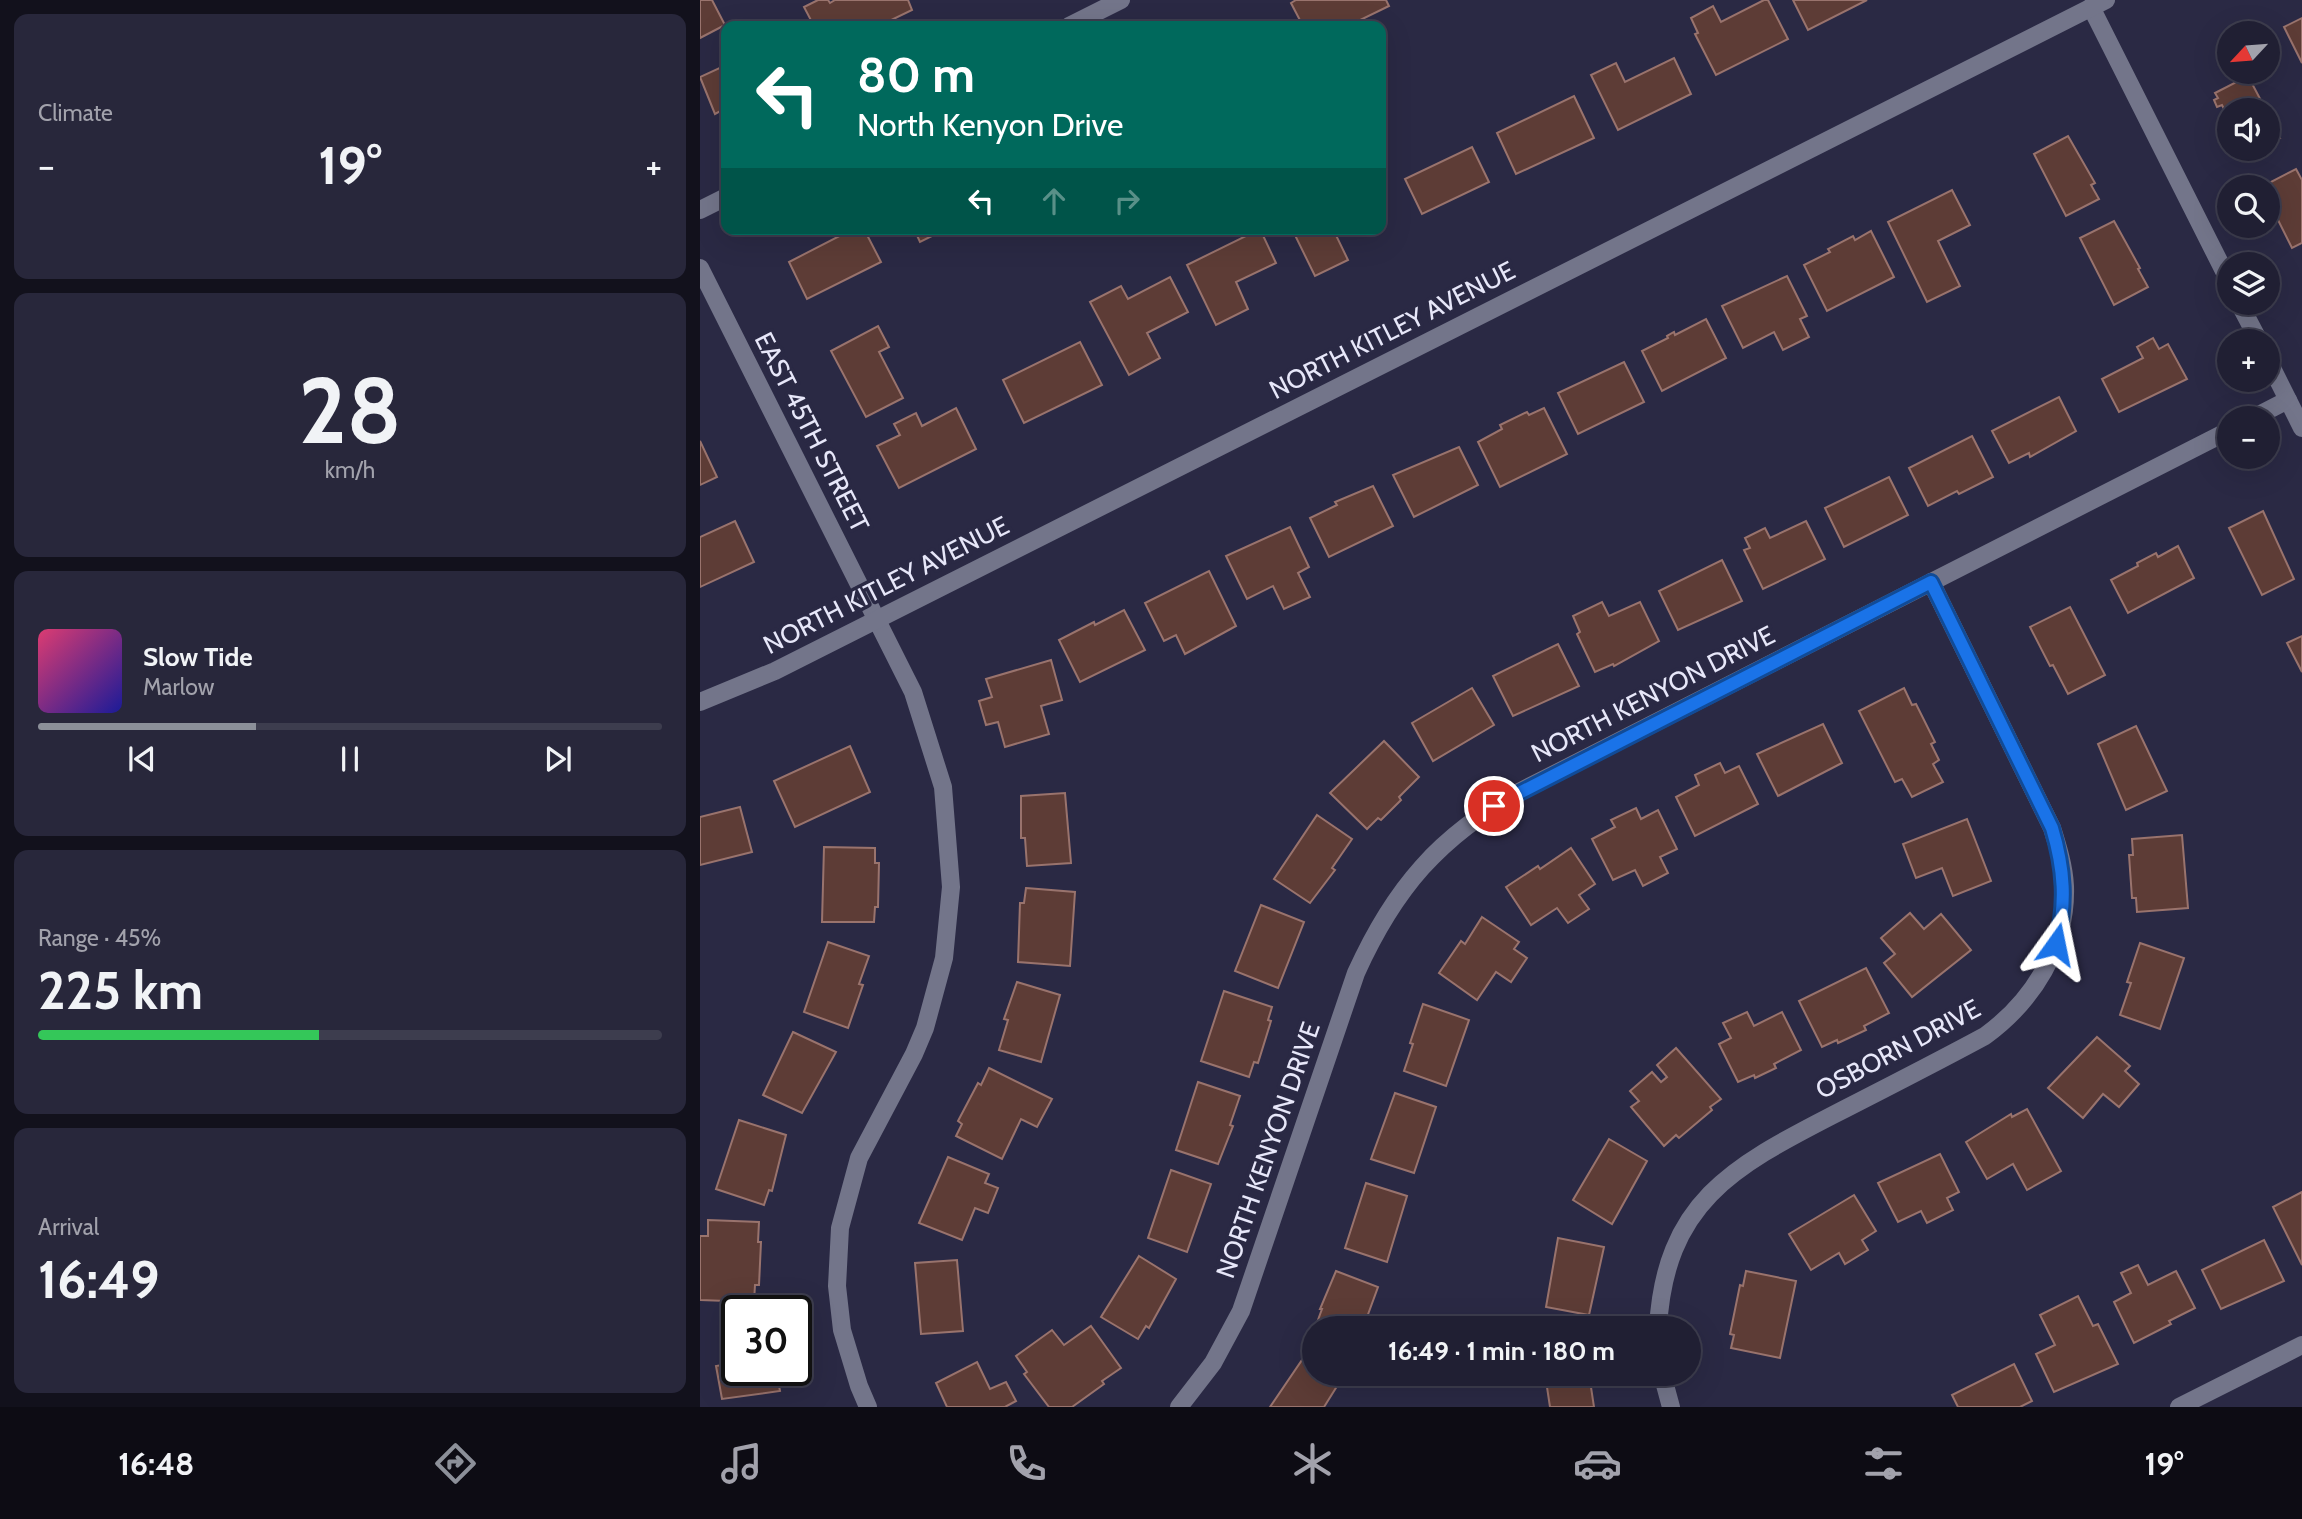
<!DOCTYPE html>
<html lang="en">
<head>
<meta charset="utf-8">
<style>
	:root { --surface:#201f33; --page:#28273b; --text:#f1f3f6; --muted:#a2a2ac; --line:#3d3d4e; --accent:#8c9099 }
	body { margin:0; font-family:Cabin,sans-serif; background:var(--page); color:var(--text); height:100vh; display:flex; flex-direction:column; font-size:26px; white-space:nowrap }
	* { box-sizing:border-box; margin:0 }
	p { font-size:23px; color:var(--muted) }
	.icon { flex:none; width:38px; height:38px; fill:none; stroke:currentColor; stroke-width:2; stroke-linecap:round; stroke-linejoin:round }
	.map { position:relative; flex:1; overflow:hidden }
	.panel { display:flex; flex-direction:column; gap:14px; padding:14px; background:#12111c; width:700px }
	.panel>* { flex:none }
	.guide { position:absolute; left:21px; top:21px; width:665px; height:214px; border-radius:14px; box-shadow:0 7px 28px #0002,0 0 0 2px var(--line); background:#00695c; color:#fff; overflow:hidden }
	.needle { width:46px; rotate:244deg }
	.buttons { position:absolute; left:1517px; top:21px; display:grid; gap:14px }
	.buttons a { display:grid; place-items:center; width:63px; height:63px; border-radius:50%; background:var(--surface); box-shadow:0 7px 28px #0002,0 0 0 2px var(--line); font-size:35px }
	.speed { position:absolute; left:21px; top:1295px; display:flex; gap:14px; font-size:35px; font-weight:700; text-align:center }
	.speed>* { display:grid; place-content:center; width:91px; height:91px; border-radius:50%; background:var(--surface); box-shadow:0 7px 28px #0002,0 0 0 2px var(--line); line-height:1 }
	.speed .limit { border:4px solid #111; border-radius:10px; background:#fff; color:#111 }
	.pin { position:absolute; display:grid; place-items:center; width:60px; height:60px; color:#fff; margin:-30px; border:4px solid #fff; border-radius:50%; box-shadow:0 2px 7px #0007 }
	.me { position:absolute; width:77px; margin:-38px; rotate:12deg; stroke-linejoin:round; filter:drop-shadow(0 0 5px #0008) }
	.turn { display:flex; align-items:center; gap:24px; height:147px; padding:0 21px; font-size:32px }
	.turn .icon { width:91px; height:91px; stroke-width:2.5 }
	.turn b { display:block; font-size:49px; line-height:60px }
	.lanes { display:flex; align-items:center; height:66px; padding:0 21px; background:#0003; justify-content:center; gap:35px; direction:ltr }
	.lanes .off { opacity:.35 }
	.big { font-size:52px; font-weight:700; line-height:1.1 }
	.panel .tile { flex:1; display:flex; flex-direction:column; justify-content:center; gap:10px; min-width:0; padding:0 24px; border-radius:14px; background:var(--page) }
	.panel .dial { align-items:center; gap:0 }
	.dial b { font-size:91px; line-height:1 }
	.song { display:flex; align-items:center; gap:21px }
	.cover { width:84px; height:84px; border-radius:10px; background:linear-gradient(135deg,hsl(340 70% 55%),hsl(240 70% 35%)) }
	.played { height:7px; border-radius:4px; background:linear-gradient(90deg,var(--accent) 35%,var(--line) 35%) }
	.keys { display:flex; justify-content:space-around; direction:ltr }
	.heat { display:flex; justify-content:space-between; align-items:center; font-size:38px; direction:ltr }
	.charge { height:10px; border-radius:5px; background:linear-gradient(90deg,#34c759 45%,var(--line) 0) }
	.trip { position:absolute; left:602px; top:1316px; width:399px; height:70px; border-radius:35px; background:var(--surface); box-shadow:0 7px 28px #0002,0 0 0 2px var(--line); font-weight:700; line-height:70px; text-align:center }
	.dock { display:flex; height:112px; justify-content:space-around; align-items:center; background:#0d0c14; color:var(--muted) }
	.dock .icon { width:49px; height:49px }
	.dock .current { color:var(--accent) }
	.dock b { font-size:32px; color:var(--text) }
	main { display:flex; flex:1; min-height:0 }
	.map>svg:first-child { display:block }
	.building { fill:#5d3c36; stroke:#99736d; stroke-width:2 }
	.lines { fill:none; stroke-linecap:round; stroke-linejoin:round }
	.minor { stroke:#73758a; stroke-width:18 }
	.route-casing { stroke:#114b97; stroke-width:18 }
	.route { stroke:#1a73e8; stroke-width:12 }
	.labels { text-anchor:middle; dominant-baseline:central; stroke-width:7; stroke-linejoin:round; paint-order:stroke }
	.street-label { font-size:26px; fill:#e7e7f9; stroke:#2a2944 }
</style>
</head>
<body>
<main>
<section class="panel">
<div class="tile"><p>Climate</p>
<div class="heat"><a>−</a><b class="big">19°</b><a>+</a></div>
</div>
<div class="tile dial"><b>28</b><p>km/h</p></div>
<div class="tile">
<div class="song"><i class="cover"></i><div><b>Slow Tide</b><p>Marlow</p></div></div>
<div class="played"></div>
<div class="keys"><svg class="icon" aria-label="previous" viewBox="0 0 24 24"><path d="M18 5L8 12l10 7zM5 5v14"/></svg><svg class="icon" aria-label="pause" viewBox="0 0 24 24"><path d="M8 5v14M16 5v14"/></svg><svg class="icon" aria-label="next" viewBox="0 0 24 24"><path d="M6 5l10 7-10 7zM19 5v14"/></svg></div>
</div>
<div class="tile"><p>Range · 45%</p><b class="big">225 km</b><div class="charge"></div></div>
<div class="tile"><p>Arrival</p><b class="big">16:49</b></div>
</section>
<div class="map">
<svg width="1602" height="1407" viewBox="0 0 1602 1407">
	<rect width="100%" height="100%" fill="#2a2944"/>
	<g class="building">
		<path d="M0 0H12L25 25 0 38Z"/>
		<path d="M118 0H128L130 3 135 0H208L212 10 179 26H158L156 23 149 26H114L104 7Z"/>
		<path d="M596 0H686L689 6 648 26H603L591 3Z"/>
		<path d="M1064 0H1068L1088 39 1016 75 995 34 998 33 991 18 1013 6 1021 22Z"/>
		<path d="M1093 0H1167L1108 30Z"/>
		<path d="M1602 18V63L1584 27Z"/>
		<path d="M974 58 991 94 918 130 891 75 916 63 925 82Z"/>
		<path d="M26 65V108L15 114 0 77Z"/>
		<path d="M1548 76 1566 110H1530V127L1526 120 1529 119 1522 105 1517 107 1514 100 1518 98 1515 93Z"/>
		<path d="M874 96 894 138 816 174 797 133Z"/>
		<path d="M1568 114 1580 138 1568 144Z"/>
		<path d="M1368 136 1395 183 1391 185 1399 199 1366 216 1334 154Z"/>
		<path d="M772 147 789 182 722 214 705 179Z"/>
		<path d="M1596 169 1602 180V243L1592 248 1575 214 1577 213 1568 195V187L1563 186Z"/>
		<path d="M1252 190 1270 225 1238 241 1260 286 1227 302 1188 222Z"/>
		<path d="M1414 221 1440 268 1438 269 1448 287 1414 305 1380 238Z"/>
		<path d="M153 229H164L181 262 107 299 89 262Z"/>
		<path d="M214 229H246L220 242Z"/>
		<path d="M560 229 576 263 536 282 548 309 516 325 487 265Z"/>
		<path d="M592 229H633L648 260 615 276Z"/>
		<path d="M1171 231 1194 277 1127 311 1104 265 1130 252 1128 249 1153 236 1155 240Z"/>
		<path d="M1087 276 1107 316 1100 319 1109 337 1083 350 1074 332 1043 348 1022 306Z"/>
		<path d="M470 277 488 312 447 333 460 358 429 375 390 302 421 286 428 299Z"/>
		<path d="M1006 319 1026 358 962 391 942 351 968 338 967 336 974 332 975 335Z"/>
		<path d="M178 326 189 347 179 352 203 398 166 417 131 351Z"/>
		<path d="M1453 338 1459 349 1468 344 1487 379 1419 412 1402 379 1443 358 1437 347Z"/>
		<path d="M380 342 402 385 324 423 303 380Z"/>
		<path d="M924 362 944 402 878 434 858 393Z"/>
		<path d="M1359 397 1376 431 1330 457 1329 453 1309 463 1292 431Z"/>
		<path d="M256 408 276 449 199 488 177 446 200 435 194 424 216 413 222 426Z"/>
		<path d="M844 408 867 454 800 487 778 442 802 429 800 425 827 412 829 415Z"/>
		<path d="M1272 436 1293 477 1259 494 1257 491 1228 506 1209 468Z"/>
		<path d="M0 441 17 477 0 485Z"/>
		<path d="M759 447 778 485 714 517 693 475Z"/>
		<path d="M1189 477 1208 515 1144 547 1125 508Z"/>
		<path d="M673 486 693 526 629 557 610 518 637 505 635 502Z"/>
		<path d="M1563 511 1594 579 1562 595 1529 528Z"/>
		<path d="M35 521 54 562 0 587V537Z"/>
		<path d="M1106 521 1125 559 1063 589 1044 550 1050 548 1045 538 1065 528 1070 538Z"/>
		<path d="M590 527 609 567 598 573 610 597 584 609 573 586 547 599 526 556Z"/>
		<path d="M1478 546 1494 578 1428 613 1411 580 1438 566 1437 563 1456 553 1458 557Z"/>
		<path d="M1022 560 1042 601 978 630 959 591Z"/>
		<path d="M509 571 536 626 485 654 476 635 464 641 445 603Z"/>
		<path d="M902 602 909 616 940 602 959 641 914 666 913 664 895 672 877 634 880 632 873 616Z"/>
		<path d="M1370 607 1405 675 1368 694 1353 665 1350 666 1330 627Z"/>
		<path d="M424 610 445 650 380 682 359 640 394 622 395 625Z"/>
		<path d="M1602 636V672L1587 643Z"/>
		<path d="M858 644 879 686 813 716 793 676Z"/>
		<path d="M351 660 362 700 341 706 349 734 305 747 298 722 286 725 279 701 292 697 286 679Z"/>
		<path d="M772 688 794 725 733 761 712 723Z"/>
		<path d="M1204 688 1212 705 1216 704 1235 742 1231 744 1239 760 1233 764 1243 782 1212 797 1202 779 1195 782 1159 711Z"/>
		<path d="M1123 724 1142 763 1078 796 1057 754Z"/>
		<path d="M1436 726 1467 791 1426 810 1398 744Z"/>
		<path d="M684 741 719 777 699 797 701 800 681 820 678 818 667 829 630 793Z"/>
		<path d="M150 746 170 792 95 827 74 781Z"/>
		<path d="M1020 763 1025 773 1039 766 1058 804 995 836 976 797 999 785 995 775Z"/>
		<path d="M365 793 371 863 327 866 325 838H321V796Z"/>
		<path d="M40 807 52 852 0 865V817Z"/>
		<path d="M936 808 941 819 958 810 977 849 960 857 968 873 943 886 935 870 913 880 892 839 915 827 911 820Z"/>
		<path d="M617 815 652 839 632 868 635 870 610 903 574 879Z"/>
		<path d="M1267 819 1291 881 1253 896 1242 868 1216 878 1203 844Z"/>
		<path d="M1482 835 1488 908 1437 912 1436 898H1432L1429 855H1433L1432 839Z"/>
		<path d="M124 847 175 848V863H179L178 907H175L174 922H122Z"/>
		<path d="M871 848 895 884 879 895 889 909 868 923 857 908 831 925 806 887 838 866 840 869Z"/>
		<path d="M326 888 375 892 370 966 318 962 320 903H324Z"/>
		<path d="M561 905 604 922 578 988 535 971Z"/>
		<path d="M1210 913 1224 929 1241 914 1271 950 1212 997 1184 963 1195 954 1181 938Z"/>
		<path d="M782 917 819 942 814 949 827 958 811 982 796 972 777 1000 739 973 761 941 765 944Z"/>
		<path d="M128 942 169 956 159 984 163 985 148 1028 104 1012Z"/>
		<path d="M1440 943 1484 958 1460 1029 1420 1015 1431 983 1427 982Z"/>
		<path d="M1166 968 1189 1013 1164 1026 1166 1030 1138 1043 1137 1040 1122 1047 1099 1001Z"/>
		<path d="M317 982 360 995 341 1062 299 1050 308 1020 304 1019Z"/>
		<path d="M524 991 572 1007 568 1020 571 1021 558 1063 554 1062 549 1077 501 1061Z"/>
		<path d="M723 1004 769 1020 746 1086 704 1071 713 1044 710 1043Z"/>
		<path d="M1047 1012 1054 1026 1082 1012 1101 1050 1074 1064 1076 1068 1055 1078 1054 1075 1038 1082 1019 1044 1031 1038 1023 1023Z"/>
		<path d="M93 1032 136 1052 102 1113 63 1095Z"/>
		<path d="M1397 1037 1430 1066 1425 1071 1439 1084 1419 1107 1403 1094 1383 1118 1348 1088Z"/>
		<path d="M976 1048 1021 1099 1010 1107 1012 1110 979 1138 976 1135 964 1146 931 1107 939 1101 930 1091 952 1072 961 1082 967 1077 957 1065Z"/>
		<path d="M289 1068 352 1099 337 1127 321 1119 302 1159 256 1136 262 1124 258 1121 278 1083 281 1085Z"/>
		<path d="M498 1082 540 1096 530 1125 533 1126 518 1164 476 1150Z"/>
		<path d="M695 1093 736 1107 714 1173 671 1159Z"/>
		<path d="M1327 1109 1361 1171 1327 1190 1313 1164 1287 1179 1266 1142 1311 1114 1312 1117Z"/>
		<path d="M39 1120 86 1135 72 1191 69 1190 64 1205 16 1189Z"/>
		<path d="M909 1139 947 1161 912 1224 873 1200Z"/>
		<path d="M1240 1154 1259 1192 1247 1198 1253 1210 1227 1223 1221 1211 1198 1222 1178 1183Z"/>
		<path d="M248 1157 289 1174 285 1183 298 1188 288 1213 275 1208 262 1240 219 1223Z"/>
		<path d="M471 1170 511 1184 487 1252 448 1238Z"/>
		<path d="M666 1183 707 1196 687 1262 645 1248Z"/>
		<path d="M1602 1192V1265L1573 1207Z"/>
		<path d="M1154 1195 1176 1231 1162 1240 1168 1250 1145 1264 1139 1253 1111 1270 1089 1234Z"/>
		<path d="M8 1220 59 1222 58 1242H61L59 1285H55L54 1302 0 1300V1236H8Z"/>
		<path d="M858 1238 904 1247 889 1315 846 1307Z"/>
		<path d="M1564 1240 1584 1281 1521 1309 1502 1270Z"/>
		<path d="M439 1256 476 1279 449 1328 446 1326 438 1339 401 1317Z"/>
		<path d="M257 1260 263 1331 221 1334 215 1263Z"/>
		<path d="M1438 1265 1448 1285 1476 1271 1495 1308 1469 1321 1471 1324 1434 1343 1414 1302 1431 1293 1421 1273Z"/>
		<path d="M636 1271 678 1287 663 1328H615L622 1309H620Z"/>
		<path d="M1046 1271 1096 1281 1080 1358 1031 1348 1034 1335 1030 1334 1040 1285 1043 1286Z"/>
		<path d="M1378 1296 1393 1326 1398 1324 1418 1364 1354 1392 1336 1354 1355 1345 1340 1315Z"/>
		<path d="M37 1324V1370H76L80 1391 22 1399 16 1366 28 1364 21 1327Z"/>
		<path d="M391 1326 421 1368 402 1381 404 1384 372 1407H349L324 1374 327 1372 316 1356 352 1330 364 1345Z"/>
		<path d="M602 1360 614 1368V1374H624L639 1383 624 1407H570Z"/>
		<path d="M277 1362 290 1389 306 1382 316 1401 305 1407H247L236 1383Z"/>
		<path d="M1314 1364 1332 1401 1320 1407H1258L1252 1395Z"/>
		<path d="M845 1374H889L894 1407H850Z"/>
	</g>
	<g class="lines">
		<g class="minor">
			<path d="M1391 7 1530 283"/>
			<path d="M369 26 421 0"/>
			<path d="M0 210 26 197"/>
			<path d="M0 268 213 692 243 787 251 887 244 958 225 1028 214 1054 159 1158 140 1228 137 1286 142 1330 159 1386 168 1407"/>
			<path d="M1539 303 1559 341"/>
			<path d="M1568 360 1602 428"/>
			<path d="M1553 418 1588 400"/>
			<path d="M0 702 75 671 1406 0"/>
			<path d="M958 1328C965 1203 1032 1167 1133 1115 1184 1089 1235 1063 1285 1036 1333 1001 1367 947 1365 886 1364 866 1358 847 1352 828L1231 582"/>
			<path d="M962 1374 971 1407"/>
			<path d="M479 1407 513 1363 541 1311 656 973C694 889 739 836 821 791L1530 430"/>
			<path d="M1479 1407 1602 1345"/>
		</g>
	</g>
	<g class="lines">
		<defs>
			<path id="route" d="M794 806 1231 582 1352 828C1364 868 1367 904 1356 944"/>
		</defs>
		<use href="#route" class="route-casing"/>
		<use href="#route" class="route"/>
	</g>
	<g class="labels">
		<g class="street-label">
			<text transform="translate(692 330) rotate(-27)">NORTH KITLEY AVENUE</text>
			<text transform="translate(112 432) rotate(63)">EAST 45TH STREET</text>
			<text transform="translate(186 585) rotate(-27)">NORTH KITLEY AVENUE</text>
			<text transform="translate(953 694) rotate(-27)">NORTH KENYON DRIVE</text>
			<text transform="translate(1198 1049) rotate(-28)">OSBORN DRIVE</text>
			<text transform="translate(568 1150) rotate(-71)">NORTH KENYON DRIVE</text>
		</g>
	</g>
</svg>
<div class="buttons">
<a><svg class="needle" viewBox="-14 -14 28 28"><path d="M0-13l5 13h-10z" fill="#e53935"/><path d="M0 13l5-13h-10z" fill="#a2a2ac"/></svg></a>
<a><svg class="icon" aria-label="sound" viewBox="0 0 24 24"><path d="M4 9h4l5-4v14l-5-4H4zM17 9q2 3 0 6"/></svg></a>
<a><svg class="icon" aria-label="search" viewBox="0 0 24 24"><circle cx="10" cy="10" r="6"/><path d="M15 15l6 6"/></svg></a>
<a><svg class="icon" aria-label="layers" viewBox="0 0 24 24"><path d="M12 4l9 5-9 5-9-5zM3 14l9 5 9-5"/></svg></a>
<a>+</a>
<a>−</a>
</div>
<div class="speed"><div class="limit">30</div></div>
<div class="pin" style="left:794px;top:806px;background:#d93025"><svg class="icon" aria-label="arrive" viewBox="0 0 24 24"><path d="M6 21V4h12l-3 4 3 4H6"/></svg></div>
<svg class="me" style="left:1356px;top:944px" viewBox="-20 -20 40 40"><path d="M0-17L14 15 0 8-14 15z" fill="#1a73e8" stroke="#fff" stroke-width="4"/></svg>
<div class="trip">16:49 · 1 min · 180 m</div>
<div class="guide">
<div class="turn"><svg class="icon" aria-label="left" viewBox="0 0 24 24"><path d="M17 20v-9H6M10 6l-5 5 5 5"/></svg><div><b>80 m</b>North Kenyon Drive</div></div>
<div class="lanes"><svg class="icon" aria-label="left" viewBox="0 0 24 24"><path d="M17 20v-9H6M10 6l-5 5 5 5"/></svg><svg class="icon off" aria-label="ahead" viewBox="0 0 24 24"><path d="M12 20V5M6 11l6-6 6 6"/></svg><svg class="icon off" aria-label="right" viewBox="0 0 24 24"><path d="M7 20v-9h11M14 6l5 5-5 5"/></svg></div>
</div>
</div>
</main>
<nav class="dock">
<b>16:48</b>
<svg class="icon current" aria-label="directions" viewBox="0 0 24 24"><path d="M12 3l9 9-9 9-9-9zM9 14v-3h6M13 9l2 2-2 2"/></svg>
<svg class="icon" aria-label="music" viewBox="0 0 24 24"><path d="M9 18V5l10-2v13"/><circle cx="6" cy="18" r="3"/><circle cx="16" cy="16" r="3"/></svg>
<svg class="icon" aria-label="phone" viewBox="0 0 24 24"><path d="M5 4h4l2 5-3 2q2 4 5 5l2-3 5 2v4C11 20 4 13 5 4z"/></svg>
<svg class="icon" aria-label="climate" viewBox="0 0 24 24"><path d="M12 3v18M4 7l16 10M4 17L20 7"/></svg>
<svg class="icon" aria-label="car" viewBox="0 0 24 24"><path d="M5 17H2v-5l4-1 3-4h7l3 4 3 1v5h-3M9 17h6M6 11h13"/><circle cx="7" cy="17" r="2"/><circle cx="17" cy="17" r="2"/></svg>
<svg class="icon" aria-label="filters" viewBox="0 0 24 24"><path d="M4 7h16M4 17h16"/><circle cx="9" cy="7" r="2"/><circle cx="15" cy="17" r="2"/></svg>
<b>19°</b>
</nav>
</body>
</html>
